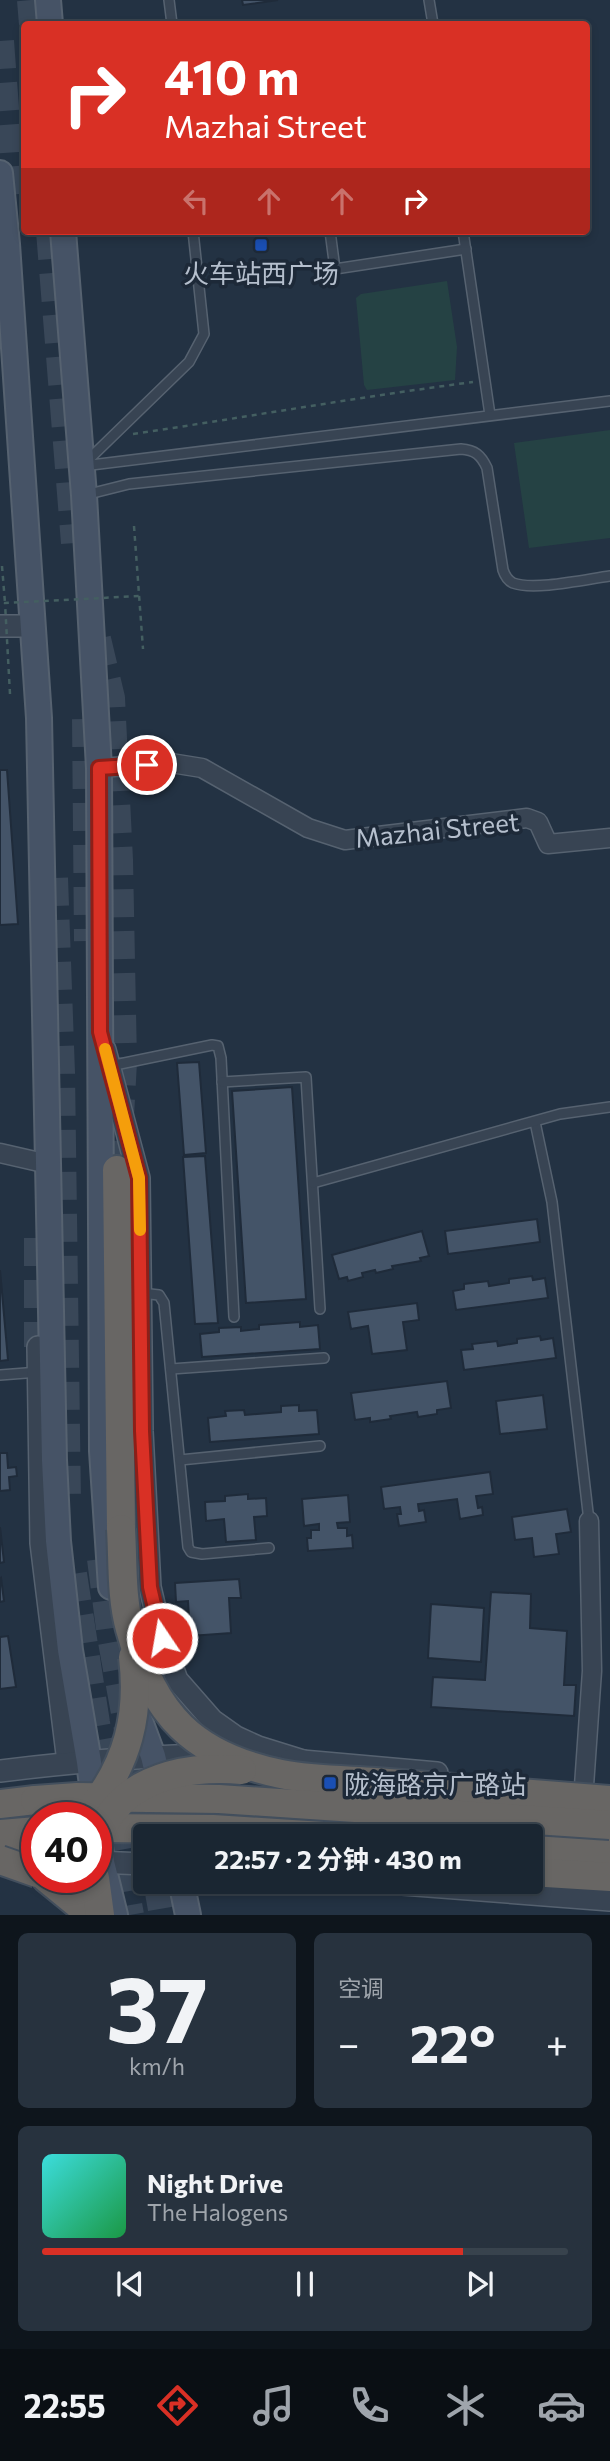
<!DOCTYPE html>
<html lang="zh">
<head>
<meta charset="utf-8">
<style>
	:root { --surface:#1a2632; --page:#27323e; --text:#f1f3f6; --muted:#9fa5ac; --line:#38434d; --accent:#d93025 }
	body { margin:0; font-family:Commissioner,"Noto Sans SC",sans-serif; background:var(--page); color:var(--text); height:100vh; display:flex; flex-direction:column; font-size:26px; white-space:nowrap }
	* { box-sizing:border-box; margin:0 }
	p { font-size:23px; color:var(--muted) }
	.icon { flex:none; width:38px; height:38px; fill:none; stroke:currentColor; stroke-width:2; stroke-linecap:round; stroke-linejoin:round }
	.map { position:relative; height:1915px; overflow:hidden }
	.panel { display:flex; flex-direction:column; gap:18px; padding:18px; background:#0e151c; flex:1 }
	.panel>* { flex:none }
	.top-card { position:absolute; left:21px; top:21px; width:569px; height:214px; border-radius:7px; box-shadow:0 4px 10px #0003,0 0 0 2px var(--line); background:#d93025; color:#fff; overflow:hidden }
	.speed { position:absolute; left:21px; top:1802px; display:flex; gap:14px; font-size:35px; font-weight:700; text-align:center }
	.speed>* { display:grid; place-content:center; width:91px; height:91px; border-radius:50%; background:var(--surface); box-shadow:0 4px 10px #0003,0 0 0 2px var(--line); line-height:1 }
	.speed .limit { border:10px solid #d22; background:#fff; color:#111 }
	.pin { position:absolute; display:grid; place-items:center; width:60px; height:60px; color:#fff; margin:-30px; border:4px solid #fff; border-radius:50%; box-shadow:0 2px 7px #0007 }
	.me { position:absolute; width:77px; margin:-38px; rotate:348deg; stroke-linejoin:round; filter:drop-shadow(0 0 5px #0008) }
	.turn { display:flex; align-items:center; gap:24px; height:147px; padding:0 28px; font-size:32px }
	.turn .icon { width:91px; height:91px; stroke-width:2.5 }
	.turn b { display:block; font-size:49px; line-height:60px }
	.lanes { display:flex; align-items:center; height:66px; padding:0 28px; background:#0003; justify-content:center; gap:35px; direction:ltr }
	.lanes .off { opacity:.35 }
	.big { font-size:52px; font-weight:700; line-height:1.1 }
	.panel .card { flex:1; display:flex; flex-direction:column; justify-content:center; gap:10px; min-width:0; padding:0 24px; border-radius:10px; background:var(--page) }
	.panel .dial { align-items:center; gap:0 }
	.dial b { font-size:91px; line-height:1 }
	.song { display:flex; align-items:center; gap:21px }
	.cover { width:84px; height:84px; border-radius:10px; background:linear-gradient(135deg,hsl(180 70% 55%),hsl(140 70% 35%)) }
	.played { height:7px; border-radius:4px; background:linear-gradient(90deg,var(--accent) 80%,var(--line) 80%) }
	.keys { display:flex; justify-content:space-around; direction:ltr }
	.heat { display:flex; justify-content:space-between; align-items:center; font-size:38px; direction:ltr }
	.panel .tiles { flex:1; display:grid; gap:18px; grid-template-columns:1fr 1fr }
	.card:last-child { grid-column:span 2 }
	.trip { position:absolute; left:133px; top:1824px; width:410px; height:70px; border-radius:7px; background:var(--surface); box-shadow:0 4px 10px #0003,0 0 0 2px var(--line); font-weight:700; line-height:70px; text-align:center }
	.dock { display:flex; height:112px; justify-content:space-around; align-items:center; background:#0a0f14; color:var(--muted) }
	.dock .icon { width:49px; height:49px }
	.dock .on { color:var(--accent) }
	.dock b { font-size:32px; color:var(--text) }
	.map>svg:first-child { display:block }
	.green { fill:#254244 }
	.building { fill:#445468; stroke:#1f2b3a; stroke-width:2 }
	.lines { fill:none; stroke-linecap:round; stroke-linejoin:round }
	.trunk-tunnel { stroke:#394758; stroke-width:28; stroke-dasharray:28 14; stroke-linecap:butt }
	.service-casing { stroke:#566270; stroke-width:12 }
	.minor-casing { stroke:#566270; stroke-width:21 }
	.tertiary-casing { stroke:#566270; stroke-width:24 }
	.secondary-casing { stroke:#566270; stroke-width:28 }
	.trunk-casing { stroke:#434f5d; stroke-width:32 }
	.path { stroke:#445f61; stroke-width:2.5; stroke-dasharray:5 5; stroke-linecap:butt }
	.service { stroke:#384453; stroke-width:9 }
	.minor { stroke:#384453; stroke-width:18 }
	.tertiary { stroke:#384453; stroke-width:21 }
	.secondary { stroke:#465366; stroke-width:24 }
	.trunk { stroke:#686664; stroke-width:28 }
	.trunk-bridge-casing { stroke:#434f5d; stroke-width:32; stroke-linecap:butt }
	.path-bridge { stroke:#445f61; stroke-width:2.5; stroke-dasharray:5 5; stroke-linecap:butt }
	.trunk-bridge { stroke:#686664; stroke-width:28 }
	.route-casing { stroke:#8d1f18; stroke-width:18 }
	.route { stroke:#d93025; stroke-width:12 }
	.slow { stroke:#f59e0b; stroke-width:12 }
	.transit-dot { fill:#1a4fb4; stroke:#1d2938; stroke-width:2.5 }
	.labels { text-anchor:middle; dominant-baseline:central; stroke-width:7; stroke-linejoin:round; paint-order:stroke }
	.poi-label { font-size:26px; fill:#b5bfcd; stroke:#1d2938 }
	.street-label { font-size:26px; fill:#b5bfcd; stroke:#1d2938 }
</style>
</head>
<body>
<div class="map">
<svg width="610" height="1915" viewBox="0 0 610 1915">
	<rect width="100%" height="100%" fill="#233243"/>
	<g class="green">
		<path d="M447 281 457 347 455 380 367 390 364 385 356 298 361 294Z"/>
		<path d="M610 430V538L529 548 514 443Z"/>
	</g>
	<g class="building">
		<path d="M242 0H278L243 5Z"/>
		<path d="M0 770H7L18 924 0 925Z"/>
		<path d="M199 1062 206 1153 184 1155 177 1063Z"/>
		<path d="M292 1087 306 1299 246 1303 232 1091Z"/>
		<path d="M205 1156 218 1323 195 1324 183 1157Z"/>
		<path d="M537 1219 540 1242 448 1254 445 1231Z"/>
		<path d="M422 1231 429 1256 420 1258 421 1261 392 1266 393 1269 376 1273 375 1270 362 1273 363 1277 348 1281 347 1277 339 1279 332 1255Z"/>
		<path d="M0 1270 8 1360 0 1361Z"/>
		<path d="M532 1276 533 1280 545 1278 548 1298 456 1310 453 1291 464 1289V1284L488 1281 489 1286 509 1283V1279Z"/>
		<path d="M417 1303 419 1320 403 1322 407 1350 372 1354 368 1326 351 1329 348 1312Z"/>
		<path d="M300 1322V1327L318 1325 320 1349 202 1357 200 1334 219 1332V1328L241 1327V1331L259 1329V1325Z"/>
		<path d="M540 1336 541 1340 553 1338 556 1358 464 1370 461 1350 473 1349 472 1344 497 1341 498 1346 517 1343V1339Z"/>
		<path d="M447 1381 451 1408 437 1410V1414L418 1417 417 1412 390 1416 391 1419 370 1422V1418L355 1420 351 1393Z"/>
		<path d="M543 1395 547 1429 500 1434 496 1401Z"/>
		<path d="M299 1405V1411L317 1410 319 1434 210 1442 208 1418 226 1416 225 1411 244 1410 245 1415 281 1412V1406Z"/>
		<path d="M0 1453H7L8 1468 16 1467 17 1476 9 1477 10 1490 0 1491Z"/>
		<path d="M490 1472 493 1494 476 1496 478 1508 482 1507 483 1515 460 1519 457 1499 418 1504 419 1511 424 1510 426 1522 399 1526 397 1514H401L400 1507 384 1509 381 1487Z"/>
		<path d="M248 1494V1499L266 1498 267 1516 254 1517 256 1540 226 1542 224 1519 206 1521 205 1502 225 1501V1496Z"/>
		<path d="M348 1495 350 1522 337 1523 338 1528H347V1536L352 1535 353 1548 308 1551 307 1538H311V1530H319V1524L304 1526 302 1499Z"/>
		<path d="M567 1509 571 1532 556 1534 559 1554 534 1557 532 1538 515 1540 512 1517Z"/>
		<path d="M0 1527 4 1562 0 1563Z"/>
		<path d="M1 1578 4 1601 0 1602V1579Z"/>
		<path d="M239 1579 241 1598H229L231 1633 190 1636 188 1601 176 1602 175 1583Z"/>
		<path d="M491 1592 531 1594 530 1628 567 1631 564 1685H576L574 1716 431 1707 433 1677 485 1680Z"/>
		<path d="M431 1604 484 1608 481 1662 428 1658Z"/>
		<path d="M8 1636 16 1687 0 1689V1637Z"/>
	</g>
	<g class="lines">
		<g class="trunk-tunnel">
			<path d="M31 0 33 24"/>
			<path d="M0 41 12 202"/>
			<path d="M50 231 75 543"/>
			<path d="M97 639 111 698 119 860 123 1062 117 1170"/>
			<path d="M86 719 88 941"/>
			<path d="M54 878 61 1073 67 1502"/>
			<path d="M38 1238V1347"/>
			<path d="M101 1559 111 1636 143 1812"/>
			<path d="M73 1574 96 1723 130 1915"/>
			<path d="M157 1881 163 1915"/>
		</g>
		<defs>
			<g id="service">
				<path d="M169 0 172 24"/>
				<path d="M429 0 433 24"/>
				<path d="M330 231 335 269 466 249"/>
				<path d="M463 231 490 415"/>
				<path d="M86 462 189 362 204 334 193 231"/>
				<path d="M83 466 610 401"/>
				<path d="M85 495 129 484 461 449C475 450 481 455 487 468L503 570C505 576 507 580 513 583 534 591 587 579 610 576"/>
				<path d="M110 1066 212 1045 218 1046 221 1058 234 1317"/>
				<path d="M222 1082 306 1077 320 1309"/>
				<path d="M535 1122 552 1202 589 1521"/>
				<path d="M313 1183 560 1114 610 1107"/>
				<path d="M141 1293 159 1295 164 1303 188 1547 191 1552 202 1554 269 1548"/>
				<path d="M171 1369 324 1358"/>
				<path d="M0 1375 39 1372"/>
				<path d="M180 1460 320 1446"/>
			</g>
			<g id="minor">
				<path d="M99 768 171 763 202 768 308 828 345 840 527 818 538 822 548 844 610 838"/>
				<path d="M0 1153 48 1164"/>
				<path d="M584 1786 592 1671 589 1521"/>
			</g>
			<g id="tertiary">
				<path d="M0 626H33"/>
				<path d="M105 1050 139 1178 142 1431 150 1587 162 1638 177 1680 212 1720 236 1737 258 1747 303 1761"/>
				<path d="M38 1347 41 1543 68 1762"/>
				<path d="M291 1760 437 1773"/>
				<path d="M0 1771C74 1762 147 1755 221 1755"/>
				<path d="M96 1862 145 1864"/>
				<path d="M363 1881 610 1900"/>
			</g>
			<g id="secondary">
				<path d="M48 0 50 24"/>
				<path d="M0 173 7 244 39 718 54 1460 58 1541 70 1650 89 1762 102 1862 115 1915"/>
				<path d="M63 231 84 495 99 768 102 1451 111 1587"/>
				<path d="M133 1702 153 1756 163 1798"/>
				<path d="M181 1881 188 1915"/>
			</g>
			<g id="trunk">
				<path d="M117 1170 121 1529"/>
				<path d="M0 1804 35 1800"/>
				<path d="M0 1834 37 1831"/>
				<path d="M530 1848 610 1853"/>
				<path d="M5 1861 28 1859 37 1853"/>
				<path d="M530 1872 610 1877"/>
				<path d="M46 1878 79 1905 85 1915"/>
				<path d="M95 1878 100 1915"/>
			</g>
		</defs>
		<use href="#service" class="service-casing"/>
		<use href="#minor" class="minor-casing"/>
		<use href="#tertiary" class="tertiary-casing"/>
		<use href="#secondary" class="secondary-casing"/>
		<use href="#trunk" class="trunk-casing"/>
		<g class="path">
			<path d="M133 434C247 417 359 397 473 382"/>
			<path d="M134 526 143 649"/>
			<path d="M2 566 5 603"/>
		</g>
		<use href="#service" class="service"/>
		<use href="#minor" class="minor"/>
		<use href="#tertiary" class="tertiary"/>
		<use href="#secondary" class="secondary"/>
		<use href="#trunk" class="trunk"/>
		<defs>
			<g id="trunk-bridge">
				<path d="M121 1529C123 1561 121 1598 130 1629 153 1715 194 1756 281 1774 311 1780 345 1780 376 1782 454 1788 532 1794 610 1800"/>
				<path d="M35 1800 77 1797 219 1799 610 1825"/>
				<path d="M92 1808C128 1762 140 1715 133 1657"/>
				<path d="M96 1828 213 1829 323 1836"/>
				<path d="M96 1853C105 1782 182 1764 242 1770"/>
				<path d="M0 1860 37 1873"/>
			</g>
		</defs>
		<use href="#trunk-bridge" class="trunk-bridge-casing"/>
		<path class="path-bridge" d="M10 694 5 603 140 596"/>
		<use href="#trunk-bridge" class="trunk-bridge"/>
	</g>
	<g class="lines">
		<defs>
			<path id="route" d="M147 765 99 768 100 1032 139 1178 142 1431 150 1587 162 1638"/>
		</defs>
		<use href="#route" class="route-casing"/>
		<use href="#route" class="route"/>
		<path class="slow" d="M105 1049 139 1178 140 1230"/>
	</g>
	<g class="transit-dot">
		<rect x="254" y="238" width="14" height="14" rx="3.5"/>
		<rect x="323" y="1776" width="14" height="14" rx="3.5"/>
	</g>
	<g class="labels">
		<g class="poi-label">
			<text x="261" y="272">火车站西广场</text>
			<text x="344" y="1783" text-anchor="start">陇海路京广路站</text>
		</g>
		<g class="street-label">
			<text transform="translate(437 829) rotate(-6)">Mazhai Street</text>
		</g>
	</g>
</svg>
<div class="speed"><div class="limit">40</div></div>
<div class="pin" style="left:147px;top:765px;background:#d93025"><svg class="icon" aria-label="arrive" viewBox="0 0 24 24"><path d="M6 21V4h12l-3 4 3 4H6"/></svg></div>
<svg class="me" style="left:162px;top:1638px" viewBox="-20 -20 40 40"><circle r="17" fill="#d93025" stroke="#fff" stroke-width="3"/><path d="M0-11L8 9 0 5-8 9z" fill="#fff"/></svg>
<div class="trip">22:57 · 2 分钟 · 430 m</div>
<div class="top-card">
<div class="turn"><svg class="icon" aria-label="right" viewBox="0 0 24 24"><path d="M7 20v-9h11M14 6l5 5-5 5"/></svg><div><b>410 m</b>Mazhai Street</div></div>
<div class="lanes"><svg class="icon off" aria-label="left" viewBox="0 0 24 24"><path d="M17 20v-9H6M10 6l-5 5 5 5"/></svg><svg class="icon off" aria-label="ahead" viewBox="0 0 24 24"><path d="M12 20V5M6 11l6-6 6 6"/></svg><svg class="icon off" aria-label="ahead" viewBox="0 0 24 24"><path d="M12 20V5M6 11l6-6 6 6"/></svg><svg class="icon" aria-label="right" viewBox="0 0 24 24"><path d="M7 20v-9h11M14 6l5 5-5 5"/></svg></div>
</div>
</div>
<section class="panel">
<div class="tiles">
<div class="card dial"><b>37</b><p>km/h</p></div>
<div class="card"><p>空调</p>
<div class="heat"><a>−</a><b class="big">22°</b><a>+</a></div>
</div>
<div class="card">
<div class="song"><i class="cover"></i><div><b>Night Drive</b><p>The Halogens</p></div></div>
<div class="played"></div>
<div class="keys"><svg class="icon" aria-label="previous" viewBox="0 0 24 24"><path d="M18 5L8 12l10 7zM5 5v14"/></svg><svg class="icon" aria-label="pause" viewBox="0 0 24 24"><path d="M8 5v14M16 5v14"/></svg><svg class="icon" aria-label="next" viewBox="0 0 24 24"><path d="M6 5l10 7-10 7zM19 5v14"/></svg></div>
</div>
</div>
</section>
<nav class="dock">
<b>22:55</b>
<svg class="icon on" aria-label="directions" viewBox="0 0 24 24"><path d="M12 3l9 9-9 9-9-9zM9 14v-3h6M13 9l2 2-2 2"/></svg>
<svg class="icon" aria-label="music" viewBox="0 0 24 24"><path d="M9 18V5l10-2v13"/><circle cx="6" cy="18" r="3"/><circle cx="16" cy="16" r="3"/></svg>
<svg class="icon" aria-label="phone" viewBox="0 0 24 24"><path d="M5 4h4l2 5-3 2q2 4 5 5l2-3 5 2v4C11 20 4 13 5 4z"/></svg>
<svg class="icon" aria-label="climate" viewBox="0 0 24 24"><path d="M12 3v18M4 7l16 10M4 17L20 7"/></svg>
<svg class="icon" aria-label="car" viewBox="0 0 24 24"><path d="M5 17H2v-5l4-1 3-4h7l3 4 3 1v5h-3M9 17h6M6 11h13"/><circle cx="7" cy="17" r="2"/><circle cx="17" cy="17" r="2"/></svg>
</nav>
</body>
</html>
